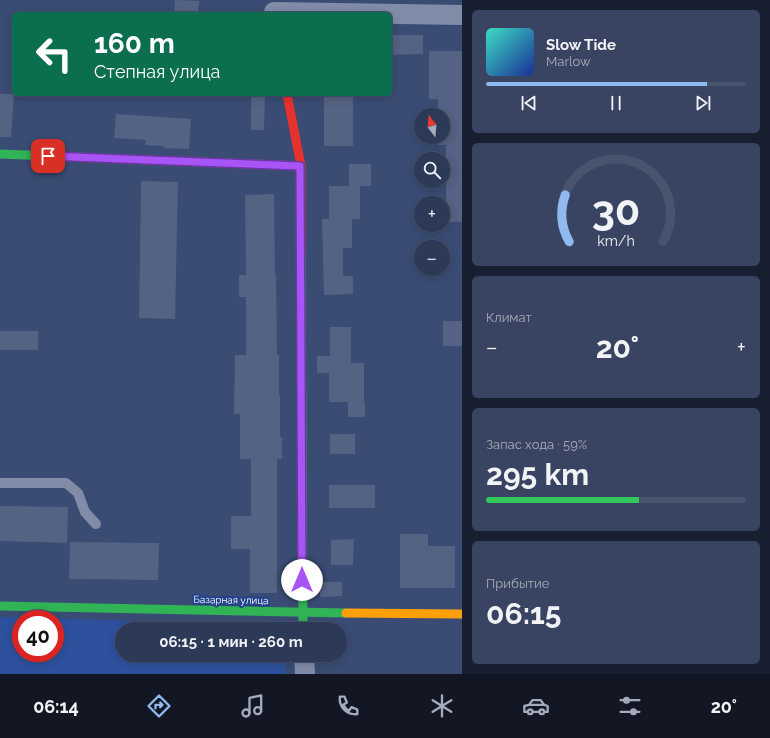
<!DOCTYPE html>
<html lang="ru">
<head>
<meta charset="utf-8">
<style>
	:root { --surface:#2c3957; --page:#384461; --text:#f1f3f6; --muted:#a6acba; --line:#48536d; --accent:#90b9f0 }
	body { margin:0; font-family:Raleway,sans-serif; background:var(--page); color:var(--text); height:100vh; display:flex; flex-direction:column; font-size:15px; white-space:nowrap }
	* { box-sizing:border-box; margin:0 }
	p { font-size:13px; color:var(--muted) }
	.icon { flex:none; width:22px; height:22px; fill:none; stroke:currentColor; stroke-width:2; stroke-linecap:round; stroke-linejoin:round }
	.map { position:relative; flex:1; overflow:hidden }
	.details { display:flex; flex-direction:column; gap:10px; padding:10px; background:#181f30; width:308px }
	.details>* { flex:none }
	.hud { position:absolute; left:12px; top:12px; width:380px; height:84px; border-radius:6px; box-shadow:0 2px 10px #0003,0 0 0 1px var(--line); background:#0b6e4f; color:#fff; overflow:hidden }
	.needle { width:26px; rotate:344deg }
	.buttons { position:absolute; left:414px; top:108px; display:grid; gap:8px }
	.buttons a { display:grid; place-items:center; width:36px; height:36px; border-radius:50%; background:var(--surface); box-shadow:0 2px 10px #0003,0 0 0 1px var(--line); font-size:20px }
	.speed { position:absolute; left:12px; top:610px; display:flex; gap:8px; font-size:20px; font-weight:700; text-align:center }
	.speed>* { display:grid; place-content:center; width:52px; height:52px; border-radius:50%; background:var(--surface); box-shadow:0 2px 10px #0003,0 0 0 1px var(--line); line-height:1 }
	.speed .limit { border:6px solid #d22; background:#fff; color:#111 }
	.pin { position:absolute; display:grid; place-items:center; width:34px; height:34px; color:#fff; margin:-17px; border-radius:8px; box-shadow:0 2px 6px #0006 }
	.me { position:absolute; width:44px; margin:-22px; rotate:0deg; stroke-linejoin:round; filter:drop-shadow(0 0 3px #0008) }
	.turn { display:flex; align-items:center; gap:14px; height:84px; padding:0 16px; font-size:18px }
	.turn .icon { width:52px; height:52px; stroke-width:2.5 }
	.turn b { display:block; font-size:28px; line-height:34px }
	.big { font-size:30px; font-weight:700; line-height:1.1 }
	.details .widget { flex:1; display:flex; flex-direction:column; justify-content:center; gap:6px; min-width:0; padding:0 14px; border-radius:6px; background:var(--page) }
	.details .dial { align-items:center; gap:0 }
	.dial svg { height:104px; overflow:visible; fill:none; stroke:var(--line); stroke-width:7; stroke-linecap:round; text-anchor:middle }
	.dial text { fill:var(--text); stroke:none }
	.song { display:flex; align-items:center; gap:12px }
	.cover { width:48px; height:48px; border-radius:6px; background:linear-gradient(135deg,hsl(170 70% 55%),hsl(230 70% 35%)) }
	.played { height:4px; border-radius:2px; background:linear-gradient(90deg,var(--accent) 85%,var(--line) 85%) }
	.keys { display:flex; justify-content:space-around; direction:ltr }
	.heat { display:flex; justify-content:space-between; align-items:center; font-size:22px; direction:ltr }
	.charge { height:6px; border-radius:3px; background:linear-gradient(90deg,#34c759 59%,var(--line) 0) }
	.trip { position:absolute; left:115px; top:622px; width:232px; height:40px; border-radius:20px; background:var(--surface); box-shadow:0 2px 10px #0003,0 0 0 1px var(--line); font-weight:700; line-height:40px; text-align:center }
	.menu { display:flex; height:64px; justify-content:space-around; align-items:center; background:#121723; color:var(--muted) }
	.menu .icon { width:28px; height:28px }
	.menu .selected { color:var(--accent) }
	.menu b { font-size:18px; color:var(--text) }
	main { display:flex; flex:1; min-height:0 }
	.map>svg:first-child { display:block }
	.green { fill:#2e519e; fill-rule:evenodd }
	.building { fill:#546283 }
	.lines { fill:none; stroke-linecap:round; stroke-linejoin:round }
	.lane { stroke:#818da8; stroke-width:10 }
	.street { stroke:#818da8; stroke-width:20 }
	.fast { stroke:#30b455; stroke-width:9 }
	.slow { stroke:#ff9f0a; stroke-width:9 }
	.jam { stroke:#e5322d; stroke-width:9 }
	.route-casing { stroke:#6d37a1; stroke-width:10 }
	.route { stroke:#a855f7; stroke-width:7 }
	.labels { text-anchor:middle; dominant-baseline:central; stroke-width:4; stroke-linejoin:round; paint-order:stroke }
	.street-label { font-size:10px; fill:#fff; stroke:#22428c }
</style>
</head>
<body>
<main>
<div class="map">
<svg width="462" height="674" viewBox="0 0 462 674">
	<rect width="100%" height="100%" fill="#3a4c74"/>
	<path class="green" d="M0 617 284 625V629H122V655H285V674H0ZM21 619H55V653H21Z"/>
	<g class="building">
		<path d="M175 0 199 1 198 14H174Z"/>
		<path d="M390 35H423V54L390 55Z"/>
		<path d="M429 51H462V222H446V145H438V137H443V115H438V99H429Z"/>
		<path d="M0 94H14L11 137H0Z"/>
		<path d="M251 94H265L264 130H251Z"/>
		<rect x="324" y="94" width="29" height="52"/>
		<path d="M116 114 191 119 189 149 164 148V146L145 145 146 140 114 138Z"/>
		<rect x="349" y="164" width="22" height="22"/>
		<path d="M141 181 178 182 175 319 139 318Z"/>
		<path d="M329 186H360V219H352V248H343V276H353V294L324 295 322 219H329Z"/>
		<path d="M274 194 275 275H276L277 355H279V396H280V437H282V459H277V593H250V549H231V516H251V459H240V414H234L235 355H246V297H239V275H246L245 195Z"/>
		<rect x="443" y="321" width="19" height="25"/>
		<path d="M330 327H351V363H364V402H365V417H348V402H329V373H317V356H330Z"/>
		<rect x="0" y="331" width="38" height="19"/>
		<rect x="330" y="434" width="25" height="20"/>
		<rect x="329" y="485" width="46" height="23"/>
		<path d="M0 506 68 507 67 543 0 541Z"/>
		<path d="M400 534H428V546H455V588H400Z"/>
		<path d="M354 539 353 565H331V540Z"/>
		<path d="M70 542 159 543 158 580 69 579Z"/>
		<path d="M320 582H342V596L320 597Z"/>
	</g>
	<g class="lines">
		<path class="lane" d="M0 483H66L78 493 85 512 96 524"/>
		<g class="street">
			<path d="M274 12 462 15"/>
			<path d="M304 655 305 674"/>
		</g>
		<g class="fast">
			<path d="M0 154 301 166"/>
			<path d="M301 253 303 629"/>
			<path d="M0 606 346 613"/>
		</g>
		<path class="slow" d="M346 613 462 614"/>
		<path class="jam" d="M287 94 301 166V253"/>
	</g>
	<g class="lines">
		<defs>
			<path id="route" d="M48 156 300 166 302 580"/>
		</defs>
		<use href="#route" class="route-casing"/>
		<use href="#route" class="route"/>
	</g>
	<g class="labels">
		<g class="street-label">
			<text transform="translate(231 600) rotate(1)">Базарная улица</text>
		</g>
	</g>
</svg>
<div class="buttons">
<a><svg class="needle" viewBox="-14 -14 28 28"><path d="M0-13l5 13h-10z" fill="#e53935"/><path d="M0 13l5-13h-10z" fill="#a6acba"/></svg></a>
<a><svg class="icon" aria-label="search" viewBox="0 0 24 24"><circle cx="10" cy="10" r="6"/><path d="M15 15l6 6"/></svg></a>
<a>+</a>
<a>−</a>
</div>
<div class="speed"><div class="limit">40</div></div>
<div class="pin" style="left:48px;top:156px;background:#d93025"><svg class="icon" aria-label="arrive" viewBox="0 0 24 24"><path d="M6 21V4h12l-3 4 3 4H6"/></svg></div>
<svg class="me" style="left:302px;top:580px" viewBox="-20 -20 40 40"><circle r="19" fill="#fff"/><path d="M0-13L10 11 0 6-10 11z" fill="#a855f7"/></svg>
<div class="trip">06:15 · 1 мин · 260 m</div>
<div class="hud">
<div class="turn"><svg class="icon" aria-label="left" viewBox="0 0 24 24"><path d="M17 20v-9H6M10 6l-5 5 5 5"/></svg><div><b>160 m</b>Степная улица</div></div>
</div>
</div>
<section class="details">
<div class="widget">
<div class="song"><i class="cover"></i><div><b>Slow Tide</b><p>Marlow</p></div></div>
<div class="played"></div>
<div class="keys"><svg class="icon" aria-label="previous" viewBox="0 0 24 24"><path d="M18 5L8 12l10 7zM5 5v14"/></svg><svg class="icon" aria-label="pause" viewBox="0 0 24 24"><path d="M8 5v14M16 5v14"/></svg><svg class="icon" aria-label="next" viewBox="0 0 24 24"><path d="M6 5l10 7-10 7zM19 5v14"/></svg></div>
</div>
<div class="widget dial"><svg viewBox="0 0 100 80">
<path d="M14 69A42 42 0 1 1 86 69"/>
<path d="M14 69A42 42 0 0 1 11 33" stroke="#90b9f0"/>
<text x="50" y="56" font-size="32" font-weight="700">30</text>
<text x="50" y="72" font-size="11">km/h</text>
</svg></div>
<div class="widget"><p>Климат</p>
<div class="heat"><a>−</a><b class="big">20°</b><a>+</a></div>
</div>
<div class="widget"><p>Запас хода · 59%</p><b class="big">295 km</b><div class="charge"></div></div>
<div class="widget"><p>Прибытие</p><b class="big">06:15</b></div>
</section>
</main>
<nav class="menu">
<b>06:14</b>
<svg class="icon selected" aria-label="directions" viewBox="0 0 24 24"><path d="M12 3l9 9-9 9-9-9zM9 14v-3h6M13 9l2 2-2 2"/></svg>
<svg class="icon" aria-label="music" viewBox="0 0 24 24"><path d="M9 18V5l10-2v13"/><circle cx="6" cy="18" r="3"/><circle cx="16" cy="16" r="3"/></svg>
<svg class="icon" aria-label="phone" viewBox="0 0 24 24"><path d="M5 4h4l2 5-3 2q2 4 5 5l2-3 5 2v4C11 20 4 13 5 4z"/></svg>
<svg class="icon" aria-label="climate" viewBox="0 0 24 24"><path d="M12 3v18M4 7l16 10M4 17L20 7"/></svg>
<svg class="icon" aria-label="car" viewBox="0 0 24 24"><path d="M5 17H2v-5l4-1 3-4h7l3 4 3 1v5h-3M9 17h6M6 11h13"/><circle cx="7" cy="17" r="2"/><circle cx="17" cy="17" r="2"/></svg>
<svg class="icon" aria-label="filters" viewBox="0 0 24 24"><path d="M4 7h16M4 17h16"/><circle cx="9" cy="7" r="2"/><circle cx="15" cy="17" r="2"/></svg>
<b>20°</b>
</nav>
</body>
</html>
